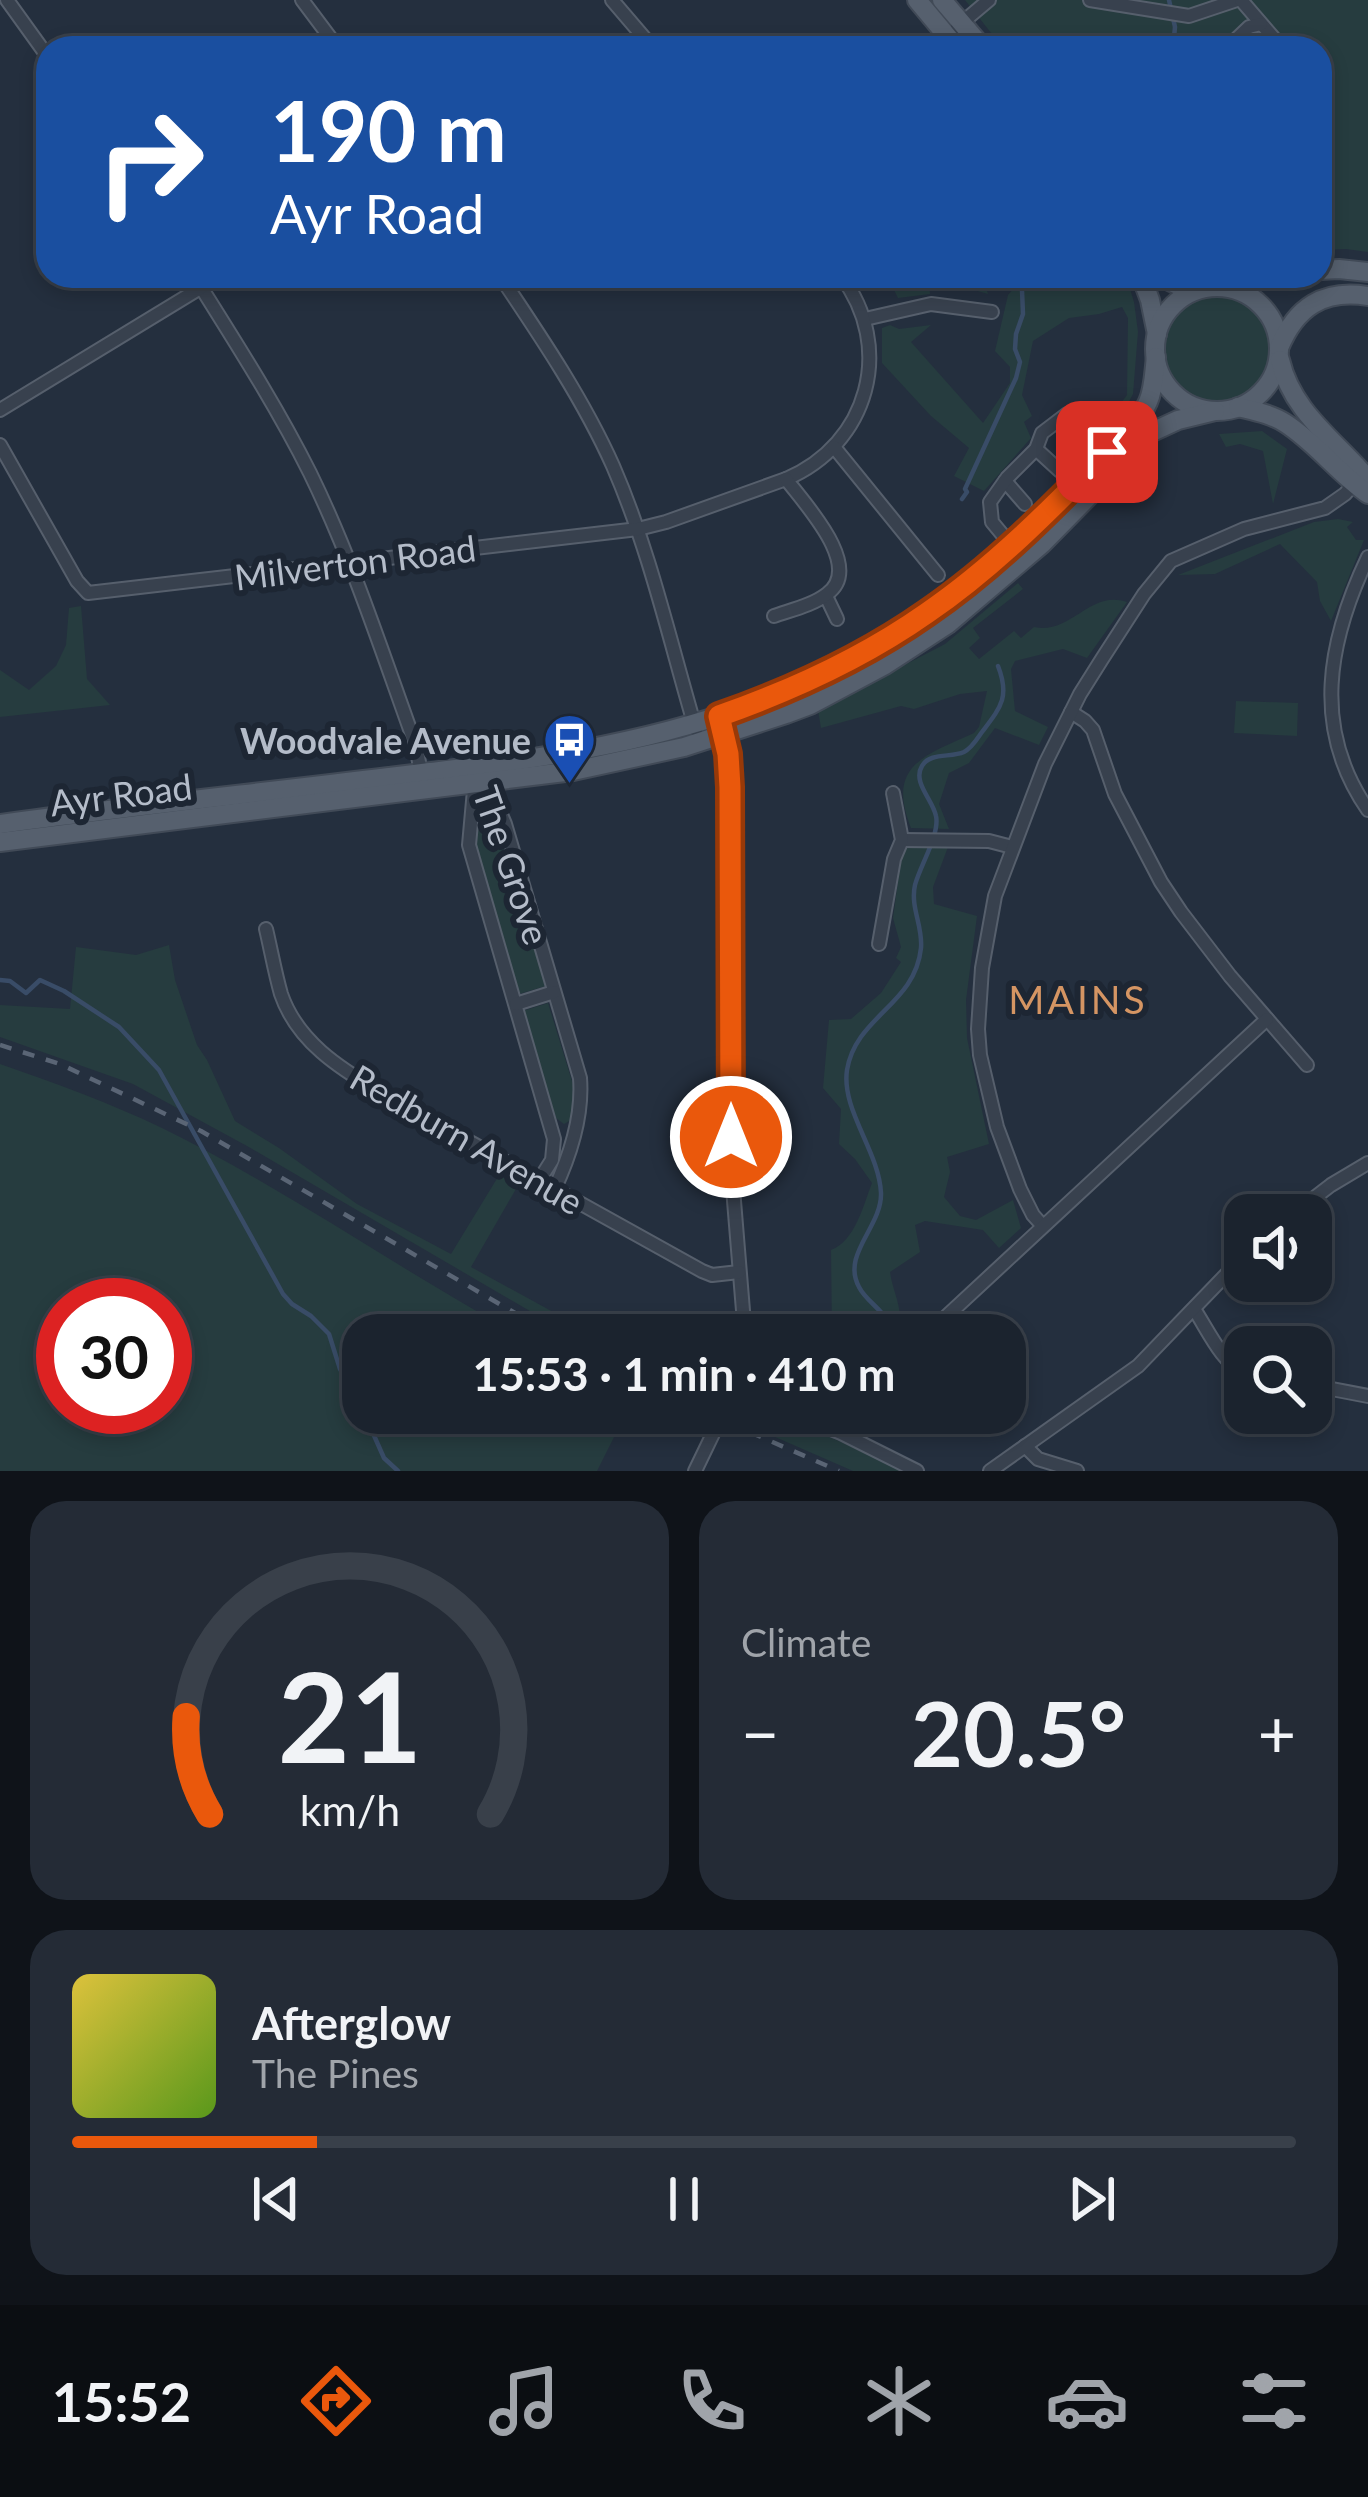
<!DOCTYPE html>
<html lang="en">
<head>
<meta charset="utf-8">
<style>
	:root { --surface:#1b232e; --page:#242b36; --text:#f1f3f6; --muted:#a0a4aa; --line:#39404a; --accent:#ea580c }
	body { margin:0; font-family:Lato,sans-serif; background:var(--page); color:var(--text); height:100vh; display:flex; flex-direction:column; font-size:45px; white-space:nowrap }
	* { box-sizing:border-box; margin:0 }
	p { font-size:39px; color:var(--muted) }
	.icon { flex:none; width:66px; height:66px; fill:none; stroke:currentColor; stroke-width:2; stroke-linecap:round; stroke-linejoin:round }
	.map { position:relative; height:1471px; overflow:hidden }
	.details { display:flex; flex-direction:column; gap:30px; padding:30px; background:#0f1319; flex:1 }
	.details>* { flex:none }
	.banner { position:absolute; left:36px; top:36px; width:1296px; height:252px; border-radius:36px; box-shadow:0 6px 18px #0003,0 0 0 3px var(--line); background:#1a4fa0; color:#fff; overflow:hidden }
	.buttons { position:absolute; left:1224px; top:1194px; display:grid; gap:24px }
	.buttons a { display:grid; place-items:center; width:108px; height:108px; border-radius:24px; background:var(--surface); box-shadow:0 6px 18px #0003,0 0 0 3px var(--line); font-size:60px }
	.speed { position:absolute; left:36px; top:1278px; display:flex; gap:24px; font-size:60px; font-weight:700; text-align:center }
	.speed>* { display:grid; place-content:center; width:156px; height:156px; border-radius:50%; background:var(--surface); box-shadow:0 6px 18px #0003,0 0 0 3px var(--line); line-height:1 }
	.speed .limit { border:18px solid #d22; background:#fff; color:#111 }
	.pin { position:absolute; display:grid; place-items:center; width:102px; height:102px; color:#fff; margin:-51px; border-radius:24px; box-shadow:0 6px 18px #0006 }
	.me { position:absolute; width:132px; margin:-66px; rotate:0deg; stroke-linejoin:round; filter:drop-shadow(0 0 9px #0008) }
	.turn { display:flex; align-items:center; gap:42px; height:252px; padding:0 36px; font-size:54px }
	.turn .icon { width:156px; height:156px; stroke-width:2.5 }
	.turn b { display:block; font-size:84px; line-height:102px }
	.big { font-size:90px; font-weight:700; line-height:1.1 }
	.details .widget { flex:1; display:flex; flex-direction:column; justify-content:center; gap:18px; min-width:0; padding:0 42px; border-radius:36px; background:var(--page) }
	.details .dial { align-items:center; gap:0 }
	.dial svg { height:312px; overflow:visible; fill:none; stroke:var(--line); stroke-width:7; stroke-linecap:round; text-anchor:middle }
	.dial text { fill:var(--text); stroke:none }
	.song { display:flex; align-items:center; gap:36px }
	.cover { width:144px; height:144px; border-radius:18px; background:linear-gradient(135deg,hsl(50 70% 55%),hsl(90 70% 35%)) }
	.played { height:12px; border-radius:6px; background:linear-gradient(90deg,var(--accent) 20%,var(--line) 20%) }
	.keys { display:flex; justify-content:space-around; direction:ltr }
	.heat { display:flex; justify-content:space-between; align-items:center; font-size:66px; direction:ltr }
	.details .tiles { flex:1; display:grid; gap:30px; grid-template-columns:1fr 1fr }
	.widget:last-child { grid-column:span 2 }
	.trip { position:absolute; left:342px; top:1314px; width:684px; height:120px; border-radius:36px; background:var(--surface); box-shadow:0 6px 18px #0003,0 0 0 3px var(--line); font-weight:700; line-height:120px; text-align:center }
	.dock { display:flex; height:192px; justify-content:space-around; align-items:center; background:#0b0e12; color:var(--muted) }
	.dock .icon { width:84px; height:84px }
	.dock .current { color:var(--accent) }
	.dock b { font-size:54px; color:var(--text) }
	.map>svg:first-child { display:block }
	.green { fill:#263c3f; fill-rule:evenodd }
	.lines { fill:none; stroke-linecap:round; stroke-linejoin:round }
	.stream { stroke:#394c67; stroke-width:4.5 }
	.minor-casing { stroke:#565f6c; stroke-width:16 }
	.primary-casing { stroke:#414a57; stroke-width:22 }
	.minor { stroke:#38414e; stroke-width:12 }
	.primary { stroke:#56606e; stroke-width:18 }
	.rail { stroke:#5a6575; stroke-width:4.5; stroke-dasharray:12 12; stroke-linecap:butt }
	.route-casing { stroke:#983908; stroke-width:30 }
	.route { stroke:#ea580c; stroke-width:21 }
	.labels { text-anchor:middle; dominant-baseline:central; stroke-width:12; stroke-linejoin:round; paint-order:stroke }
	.street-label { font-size:36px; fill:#b4bcc9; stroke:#1d2633 }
	.poi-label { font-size:36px; font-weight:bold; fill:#b4bcc9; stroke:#1d2633; text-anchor:end }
	.neighbourhood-label { font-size:39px; letter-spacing:3px; fill:#d59563; stroke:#1d2633 }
</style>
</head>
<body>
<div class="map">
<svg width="1368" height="1471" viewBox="0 0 1368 1471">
	<rect width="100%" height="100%" fill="#242f3e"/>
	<g class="green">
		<path d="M965 0H1368V252L1346 249 1320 250V48H1003Z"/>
		<path d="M924 276H982L988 294 946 282H929L930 294 898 298 890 282Z"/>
		<path d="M1025 276H1126L1134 302 1138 332 1133 394 1125 409 1103 434 1098 433 1127 395 1128 318 1122 307 1099 314 1069 318 1033 341 1022 395 1032 416 1024 422 1031 438 984 491 954 476 969 448 931 416 882 363V328L890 325 899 329 931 325 911 342 983 423 1010 383V367L995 351 1008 295Z"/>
		<circle cx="1217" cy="350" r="53"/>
		<path d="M1262 431 1287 449 1273 504 1263 451 1240 444 1226 447 1219 434Z"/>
		<path d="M1338 519 1353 522 1347 527 1356 540H1364L1331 621 1320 601 1317 582 1280 544 1215 574 1178 575 1314 522Z"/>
		<path d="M1018 583 1023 589 973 628 980 638 969 648 979 659 1014 631 1021 638 1034 627C1071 635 1090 589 1127 602L1087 658 1063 649 1015 661 1011 669 1015 711 1048 727 1039 745 995 728 969 763 949 773 939 804 949 829 911 828C886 765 924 756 974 733L979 727 987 691 960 694 914 709 901 706 821 728 818 710 945 644Z"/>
		<path d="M81 606 87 679 110 705 0 717V670L29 690 56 666 66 645 69 608Z"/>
		<path d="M1236 701 1298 703 1297 736 1234 733Z"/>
		<path d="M487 824 493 826 503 835 546 986 519 994 478 853 474 833 482 825Z"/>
		<path d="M903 845 948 847 933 887 934 904 977 916 966 1000 967 1038 989 1144 947 1157 950 1172 944 1197 960 1216 976 1220 1013 1200 1021 1228 999 1248 983 1230 925 1221 915 1225 920 1252 890 1272C893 1295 907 1313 895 1335H832L831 1250C855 1241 863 1206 872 1183L855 1159 839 1144 841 1109 823 1088 829 1020 851 1019 881 993 901 962 896 958 901 947 893 918Z"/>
		<path d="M169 945 175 980 197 1045 207 1060 235 1121 279 1148 357 1204 451 1254 501 1172 520 1182 471 1267 595 1335H571L247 1146 133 1084 0 1037V1005L70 1009 76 947 136 955Z"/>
		<path d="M548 1003 575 1091 571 1120 564 1124 556 1118 523 1011Z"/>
		<path d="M0 1064C55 1083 110 1103 162 1128 286 1189 398 1269 519 1335H363V1413H626L597 1471H0ZM63 1305H165V1407H63Z"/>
		<path d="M739 1413H773L909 1471H853L736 1420Z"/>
	</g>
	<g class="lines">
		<g class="stream">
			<path d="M1169 0 1175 27 1173 48"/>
			<path d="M962 499 967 492 965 489 1016 378 1020 362 1015 349 1016 334 1023 314 1022 290 1032 283 1046 285 1060 276"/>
			<path d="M0 980 10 981 26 993 40 980 64 991 119 1027 159 1070 283 1294 292 1304 311 1316 329 1334 340 1369 363 1412"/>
			<path d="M883 1335 888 1322C881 1308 866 1301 859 1287 841 1254 882 1227 881 1193 879 1151 841 1110 847 1070 856 1016 915 1005 921 948 923 926 910 907 915 885 920 866 940 834 936 816 933 800 912 782 922 766 930 752 951 758 964 752 972 748 977 739 982 732 1001 707 1010 697 998 666"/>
			<path d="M364 1413 384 1458 398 1471"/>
			<path d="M869 1413V1420"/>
		</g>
		<defs>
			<g id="minor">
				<path d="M7 0 48 57"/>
				<path d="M302 0 338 48"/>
				<path d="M612 0 653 48"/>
				<path d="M1090 0 1189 16 1237 0"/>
				<path d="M1241 0 1278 43 1298 48"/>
				<path d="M957 27 989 0"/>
				<path d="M1227 48 1249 27 1261 24"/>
				<path d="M194 276C234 340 276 405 310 473 353 561 383 655 416 746L422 778"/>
				<path d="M500 276C541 337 583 399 613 466 650 551 670 642 696 730"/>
				<path d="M865 319 931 304 992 312"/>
				<path d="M0 410 220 276"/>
				<path d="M0 445 77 581 88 593 638 529 666 522 786 479C869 444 895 347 841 276"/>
				<path d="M834 447 938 575"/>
				<path d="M1036 449 1060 471"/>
				<path d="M1005 481 1025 504"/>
				<path d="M1017 545H1011L992 522 990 502 1007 478 1036 449 1042 433 1067 414 1107 452"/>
				<path d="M1368 557C1328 641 1311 728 1368 810"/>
				<path d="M826 596 837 619"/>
				<path d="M774 616C791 610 813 605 827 594 865 567 804 503 786 479"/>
				<path d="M1071 712 1085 721 1093 730 1115 794 1161 882 1181 912 1230 976 1307 1065"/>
				<path d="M719 716 728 754 730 787 731 1164 745 1335"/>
				<path d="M485 777 505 824 580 1078C583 1116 570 1156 554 1190"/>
				<path d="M475 779 469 845 554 1139 552 1160 540 1179"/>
				<path d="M902 840 989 841 1012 847"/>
				<path d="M266 929C271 950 275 973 281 994 297 1041 339 1068 380 1092L702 1271 712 1275 739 1272"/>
				<path d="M879 944 894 859 902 840 893 793"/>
				<path d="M516 1004 554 992"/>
				<path d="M1292 1215 1331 1185 1368 1163"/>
				<path d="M1042 1225 1033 1215 1020 1189 997 1127 980 1055 978 1029 982 968 995 896 1045 764 1080 694 1102 659 1144 594 1171 561 1244 529 1325 508 1345 494 1359 478"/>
				<path d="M1194 1309C1208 1330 1222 1363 1245 1373"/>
				<path d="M936 1326 1267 1019"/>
				<path d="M1311 1385 1368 1396"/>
				<path d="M791 1413 841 1433 917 1471"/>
				<path d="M1025 1446 1038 1459 1077 1471"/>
				<path d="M695 1471 723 1413"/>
				<path d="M990 1471 1138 1366 1245 1255"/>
			</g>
			<g id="primary">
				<path d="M917 0 957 48"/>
				<path d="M942 0 983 48"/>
				<path d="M1320 270 1339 269 1368 272"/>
				<path d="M1141 276 1150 300 1157 334"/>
				<path d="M1159 276 1180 286 1200 287"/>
				<path d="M1229 286 1273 276"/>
				<circle cx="1217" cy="349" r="62"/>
				<path d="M1279 348C1296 307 1323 289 1368 296"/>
				<path d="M1280 360C1292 412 1335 440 1368 479"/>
				<path d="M1238 407C1254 411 1271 414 1285 423 1315 442 1338 473 1368 494"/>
				<path d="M0 824C129 806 260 793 389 777 531 760 675 743 806 682 893 642 966 587 1037 522 1064 497 1134 434 1148 402 1154 389 1154 372 1156 357"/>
				<path d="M0 842 573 771 684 747 786 714 810 705 885 665 948 624 1042 544 1152 432 1178 420 1215 411"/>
			</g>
		</defs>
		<use href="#minor" class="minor-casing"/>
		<use href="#primary" class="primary-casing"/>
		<use href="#minor" class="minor"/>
		<use href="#primary" class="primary"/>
		<g class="rail">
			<path d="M0 1045 60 1064 201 1131 553 1335"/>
			<path d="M706 1413 839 1471"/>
		</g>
	</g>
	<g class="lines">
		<defs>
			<path id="route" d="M731 1137 730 787 728 754 719 716C793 690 863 658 927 613 993 568 1051 509 1107 452"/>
		</defs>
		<use href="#route" class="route-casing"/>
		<use href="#route" class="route"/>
	</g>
	<defs>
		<symbol id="bus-pin" viewBox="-11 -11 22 30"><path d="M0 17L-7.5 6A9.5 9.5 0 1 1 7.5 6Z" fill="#1a4fb4" stroke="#1d2633"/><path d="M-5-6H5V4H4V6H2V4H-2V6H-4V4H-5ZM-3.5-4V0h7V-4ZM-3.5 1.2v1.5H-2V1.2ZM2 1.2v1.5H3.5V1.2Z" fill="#fff"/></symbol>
	</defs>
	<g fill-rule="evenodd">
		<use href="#bus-pin" x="540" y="710" width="59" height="81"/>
	</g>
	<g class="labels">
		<g class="street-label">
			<text transform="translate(355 562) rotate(-7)">Milverton Road</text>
			<text transform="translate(121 794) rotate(-7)">Ayr Road</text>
			<text transform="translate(512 865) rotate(71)">The Grove</text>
			<text transform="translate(467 1139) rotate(30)">Redburn Avenue</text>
		</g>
		<g class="poi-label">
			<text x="531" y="740">Woodvale Avenue</text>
		</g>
		<g class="neighbourhood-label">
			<text x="1078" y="999">MAINS</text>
		</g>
	</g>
</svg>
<div class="buttons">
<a><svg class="icon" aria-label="sound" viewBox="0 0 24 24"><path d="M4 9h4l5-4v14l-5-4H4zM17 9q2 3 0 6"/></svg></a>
<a><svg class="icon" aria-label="search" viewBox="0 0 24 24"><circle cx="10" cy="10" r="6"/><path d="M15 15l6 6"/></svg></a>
</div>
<div class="speed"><div class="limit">30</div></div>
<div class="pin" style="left:1107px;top:452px;background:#d93025"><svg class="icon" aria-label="arrive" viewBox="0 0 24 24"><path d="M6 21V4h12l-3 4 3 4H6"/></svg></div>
<svg class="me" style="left:731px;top:1137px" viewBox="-20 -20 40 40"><circle r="17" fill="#ea580c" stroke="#fff" stroke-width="3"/><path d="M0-11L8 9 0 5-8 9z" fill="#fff"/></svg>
<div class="trip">15:53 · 1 min · 410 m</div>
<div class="banner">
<div class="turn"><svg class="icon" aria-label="right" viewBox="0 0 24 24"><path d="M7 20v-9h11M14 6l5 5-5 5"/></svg><div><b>190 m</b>Ayr Road</div></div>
</div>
</div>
<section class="details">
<div class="tiles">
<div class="widget dial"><svg viewBox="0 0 100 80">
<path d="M14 69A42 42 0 1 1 86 69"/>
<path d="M14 69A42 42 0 0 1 8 44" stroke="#ea580c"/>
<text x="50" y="56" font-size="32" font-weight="700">21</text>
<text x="50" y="72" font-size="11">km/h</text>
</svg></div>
<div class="widget"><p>Climate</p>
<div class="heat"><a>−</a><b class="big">20.5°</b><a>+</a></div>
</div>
<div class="widget">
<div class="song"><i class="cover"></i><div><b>Afterglow</b><p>The Pines</p></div></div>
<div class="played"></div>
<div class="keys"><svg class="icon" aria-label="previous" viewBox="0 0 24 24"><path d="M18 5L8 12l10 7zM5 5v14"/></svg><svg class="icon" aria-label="pause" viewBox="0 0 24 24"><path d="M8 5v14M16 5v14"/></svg><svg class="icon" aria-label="next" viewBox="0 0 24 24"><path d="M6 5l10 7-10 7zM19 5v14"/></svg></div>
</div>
</div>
</section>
<nav class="dock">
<b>15:52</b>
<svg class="icon current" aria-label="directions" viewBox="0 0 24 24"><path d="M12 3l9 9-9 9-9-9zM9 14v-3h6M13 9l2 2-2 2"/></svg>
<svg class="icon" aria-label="music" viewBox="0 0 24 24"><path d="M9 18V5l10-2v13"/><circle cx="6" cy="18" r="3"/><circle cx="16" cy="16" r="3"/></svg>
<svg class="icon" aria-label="phone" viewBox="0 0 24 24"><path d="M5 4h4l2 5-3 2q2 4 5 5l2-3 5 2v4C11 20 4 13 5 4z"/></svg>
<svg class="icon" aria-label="climate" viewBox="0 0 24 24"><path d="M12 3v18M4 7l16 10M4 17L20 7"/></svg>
<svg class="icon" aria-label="car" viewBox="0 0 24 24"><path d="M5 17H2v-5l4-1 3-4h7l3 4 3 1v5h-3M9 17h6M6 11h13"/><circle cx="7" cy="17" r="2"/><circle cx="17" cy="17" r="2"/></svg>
<svg class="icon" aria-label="filters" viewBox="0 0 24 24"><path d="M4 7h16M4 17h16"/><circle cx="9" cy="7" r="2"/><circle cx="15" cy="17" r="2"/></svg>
</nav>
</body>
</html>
